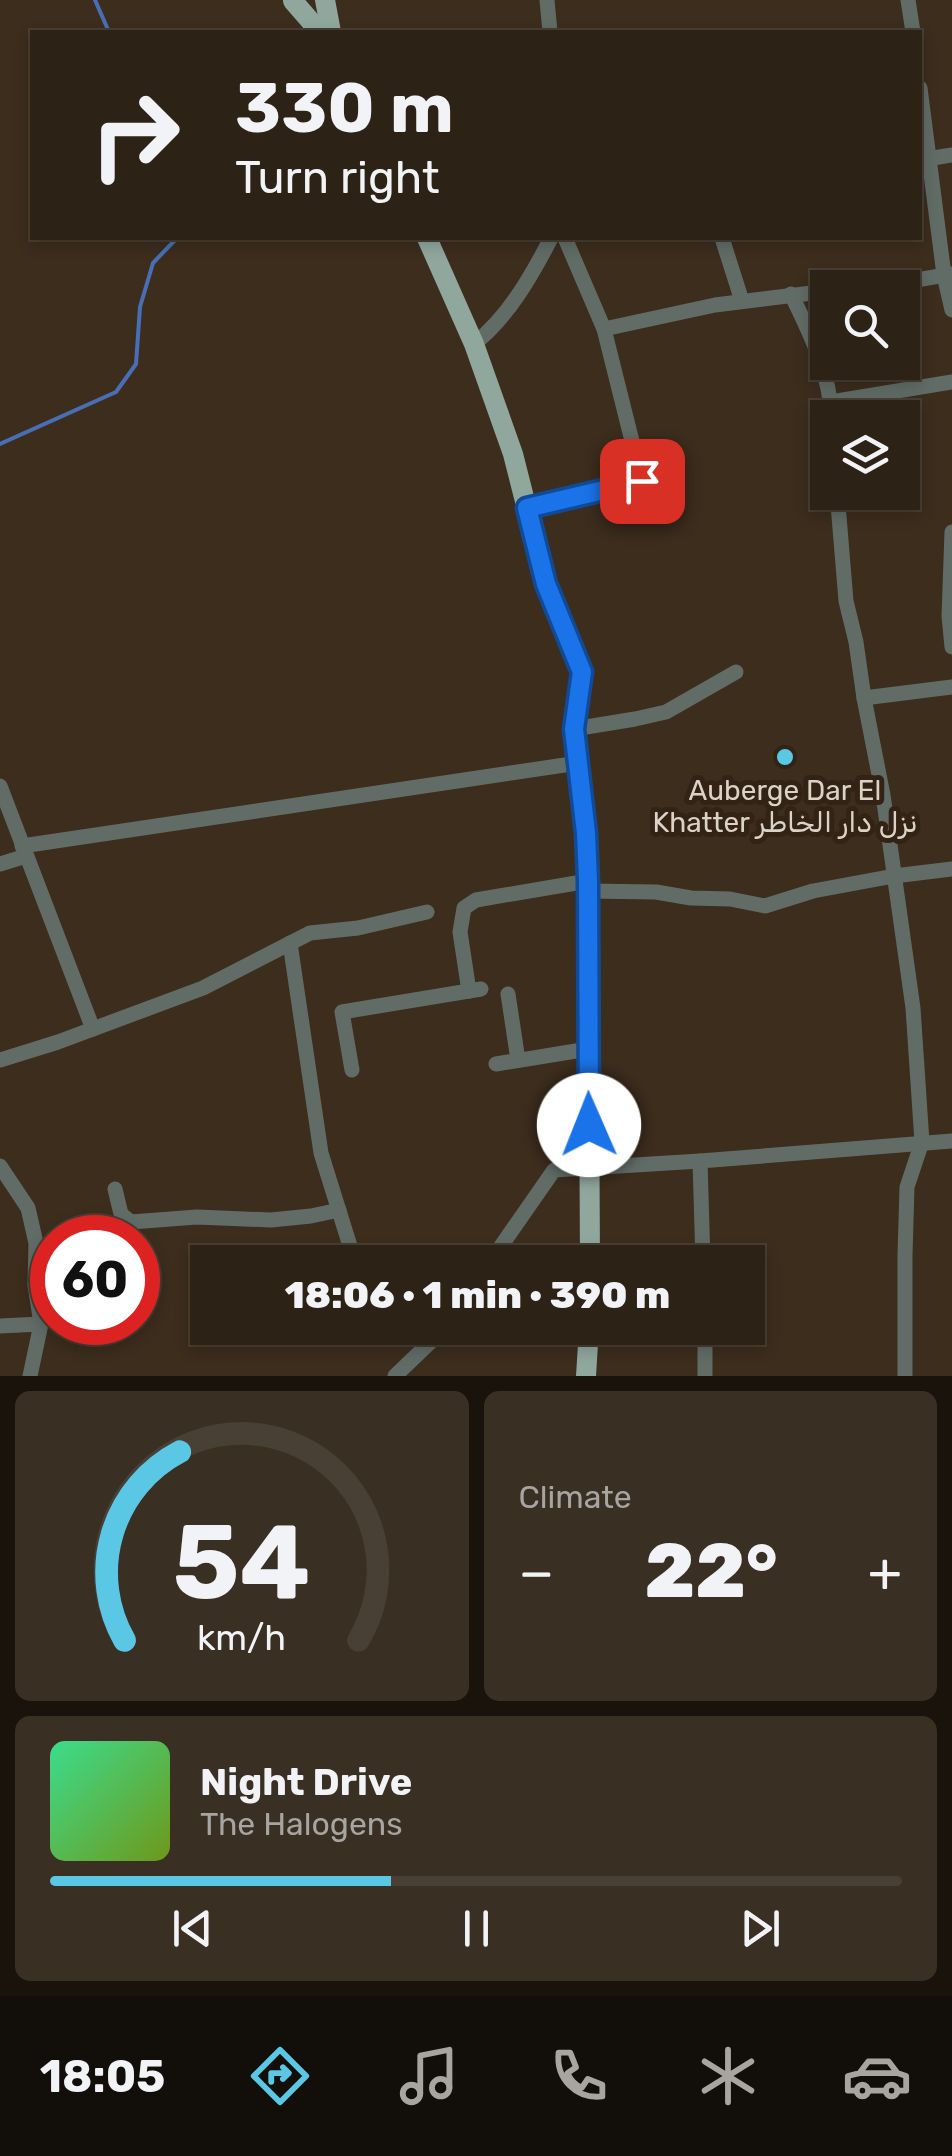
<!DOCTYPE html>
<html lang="en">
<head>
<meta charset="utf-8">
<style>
	:root { --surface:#2d2216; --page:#392f23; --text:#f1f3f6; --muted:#a7a4a1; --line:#483f35; --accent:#5ac8e5 }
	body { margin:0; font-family:Rubik,Cairo,sans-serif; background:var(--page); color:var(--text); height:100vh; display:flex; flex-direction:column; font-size:38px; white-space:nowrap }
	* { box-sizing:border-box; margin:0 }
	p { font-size:32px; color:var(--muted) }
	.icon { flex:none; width:55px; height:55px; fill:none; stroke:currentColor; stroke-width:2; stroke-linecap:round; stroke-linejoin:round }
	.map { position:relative; height:1376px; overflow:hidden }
	.sheet { display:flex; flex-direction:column; gap:15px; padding:15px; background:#19130c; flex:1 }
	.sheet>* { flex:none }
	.banner { position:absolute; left:30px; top:30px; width:892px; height:210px; border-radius:0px; box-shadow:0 5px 15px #0003,0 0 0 2px var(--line); background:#2d2216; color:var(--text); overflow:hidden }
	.controls { position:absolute; left:810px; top:270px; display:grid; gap:20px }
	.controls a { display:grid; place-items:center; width:110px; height:110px; border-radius:0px; background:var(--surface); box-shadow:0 5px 15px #0003,0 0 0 2px var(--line); font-size:50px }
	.speed { position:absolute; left:30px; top:1215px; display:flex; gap:20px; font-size:50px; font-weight:700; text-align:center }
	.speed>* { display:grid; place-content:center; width:130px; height:130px; border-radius:50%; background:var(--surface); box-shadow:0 5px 15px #0003,0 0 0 2px var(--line); line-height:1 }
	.speed .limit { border:15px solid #d22; background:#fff; color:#111 }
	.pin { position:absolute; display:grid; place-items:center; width:85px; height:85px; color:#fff; margin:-42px; border-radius:20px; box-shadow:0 5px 15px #0006 }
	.me { position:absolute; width:110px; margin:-55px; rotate:359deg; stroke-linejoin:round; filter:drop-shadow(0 0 8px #0008) }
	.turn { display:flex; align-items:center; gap:35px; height:210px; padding:0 40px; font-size:45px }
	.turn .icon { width:130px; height:130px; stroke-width:2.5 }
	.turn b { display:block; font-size:70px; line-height:85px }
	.big { font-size:75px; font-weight:800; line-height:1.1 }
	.sheet .tile { flex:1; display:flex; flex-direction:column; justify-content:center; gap:15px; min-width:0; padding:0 35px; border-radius:15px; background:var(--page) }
	.sheet .dial { align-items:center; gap:0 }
	.dial svg { height:260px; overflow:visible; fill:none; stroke:var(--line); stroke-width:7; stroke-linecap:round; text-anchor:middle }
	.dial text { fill:var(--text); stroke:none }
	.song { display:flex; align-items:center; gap:30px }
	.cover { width:120px; height:120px; border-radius:15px; background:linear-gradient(135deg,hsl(150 70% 55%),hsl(80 70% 35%)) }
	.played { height:10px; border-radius:5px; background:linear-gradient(90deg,var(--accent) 40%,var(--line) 40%) }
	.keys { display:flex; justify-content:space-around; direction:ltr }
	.heat { display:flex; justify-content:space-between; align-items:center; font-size:55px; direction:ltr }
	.sheet .tiles { flex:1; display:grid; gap:15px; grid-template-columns:1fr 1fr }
	.tile:last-child { grid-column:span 2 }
	.trip { position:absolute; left:190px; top:1245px; width:575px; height:100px; border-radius:0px; background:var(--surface); box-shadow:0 5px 15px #0003,0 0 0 2px var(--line); font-weight:800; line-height:100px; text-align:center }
	.menu { display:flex; height:160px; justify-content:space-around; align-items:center; background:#120e09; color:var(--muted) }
	.menu .icon { width:70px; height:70px }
	.menu .selected { color:var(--accent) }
	.menu b { font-size:45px; color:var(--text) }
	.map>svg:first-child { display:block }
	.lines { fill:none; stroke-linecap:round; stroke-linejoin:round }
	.stream { stroke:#486fb6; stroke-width:4 }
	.minor { stroke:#616c67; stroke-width:15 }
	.major { stroke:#90a79e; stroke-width:20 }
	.route-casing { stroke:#114b97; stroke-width:25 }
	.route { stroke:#1a73e8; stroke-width:18 }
	.poi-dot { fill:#5ac8e5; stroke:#322314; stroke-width:4 }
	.labels { text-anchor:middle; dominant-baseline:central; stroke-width:10; stroke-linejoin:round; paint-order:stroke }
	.poi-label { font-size:28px; fill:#dbd2c8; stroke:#322314 }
</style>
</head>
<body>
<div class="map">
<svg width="952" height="1376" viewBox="0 0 952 1376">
	<rect width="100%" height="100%" fill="#3c2d1d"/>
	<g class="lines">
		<g class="stream">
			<path d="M95 0 109 32"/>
			<path d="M0 444 116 392 136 364 140 307 153 263 177 238"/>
		</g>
		<g class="minor">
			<path d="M547 0 550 32"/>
			<path d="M908 0 913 32"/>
			<path d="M920 88 944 275 952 310"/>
			<path d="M921 160 952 155"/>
			<path d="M722 238 742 301"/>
			<path d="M870 288 952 274"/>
			<path d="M791 294C811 335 829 371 832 418"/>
			<path d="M604 329 715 305 828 291"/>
			<path d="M474 344C508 317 531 277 551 238"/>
			<path d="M831 402 952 382"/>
			<path d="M837 492 846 601 856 642 864 698 883 795 913 1008 922 1142 907 1187 905 1255V1376"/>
			<path d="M527 508 642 481 604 329 565 238"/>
			<path d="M952 532 949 616 952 647"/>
			<path d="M864 698 952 687"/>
			<path d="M574 729 635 719 666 712 736 672"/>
			<path d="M0 786 93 1029"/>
			<path d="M22 846 578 763"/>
			<path d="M0 864 26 856"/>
			<path d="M588 891 656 892 691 898 730 899 765 906 813 891 894 876 952 869"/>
			<path d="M290 943 321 1153 355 1262"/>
			<path d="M469 991 460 932 464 908 476 900 588 881"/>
			<path d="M508 994 518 1060"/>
			<path d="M0 1060 58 1042 203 988 310 933 358 928 427 912"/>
			<path d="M496 1064 588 1049"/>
			<path d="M352 1070 342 1012 481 989"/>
			<path d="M700 1161 703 1262"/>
			<path d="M0 1166 28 1208 36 1243 35 1285 41 1324 30 1376"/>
			<path d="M115 1189 121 1214 131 1222 197 1217 271 1220 311 1216 339 1210"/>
			<path d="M490 1262 554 1170 700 1161 952 1141"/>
			<path d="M0 1326 41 1324"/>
			<path d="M402 1328 437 1335"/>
			<path d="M705 1328V1376"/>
			<path d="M395 1376 445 1328"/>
		</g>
		<g class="major">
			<path d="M325 0 331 32"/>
			<path d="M293 1 320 32"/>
			<path d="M427 238 474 344 513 454 546 584 582 671 574 729 586 833 588 881 590 1262"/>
			<path d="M586 1376 589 1328"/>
		</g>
	</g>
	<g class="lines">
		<defs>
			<path id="route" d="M589 1125 588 881 586 833 574 729 582 672 546 584 527 508 642 481"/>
		</defs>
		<use href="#route" class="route-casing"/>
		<use href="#route" class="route"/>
	</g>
	<circle class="poi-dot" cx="785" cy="757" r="10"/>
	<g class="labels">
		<g class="poi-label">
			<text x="785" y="790">Auberge Dar El<tspan x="785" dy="32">Khatter نزل دار الخاطر</tspan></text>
		</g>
	</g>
</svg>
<div class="controls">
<a><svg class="icon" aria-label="search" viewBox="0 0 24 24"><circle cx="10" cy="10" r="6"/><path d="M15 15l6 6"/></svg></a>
<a><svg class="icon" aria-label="layers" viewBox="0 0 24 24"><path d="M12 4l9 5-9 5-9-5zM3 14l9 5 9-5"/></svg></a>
</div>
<div class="speed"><div class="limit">60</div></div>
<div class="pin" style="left:642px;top:481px;background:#d93025"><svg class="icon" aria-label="arrive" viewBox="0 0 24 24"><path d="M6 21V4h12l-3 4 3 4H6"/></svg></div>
<svg class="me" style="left:589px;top:1125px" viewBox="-20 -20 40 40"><circle r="19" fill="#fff"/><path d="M0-13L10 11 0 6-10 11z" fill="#1a73e8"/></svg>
<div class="trip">18:06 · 1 min · 390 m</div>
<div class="banner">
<div class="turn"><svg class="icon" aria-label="right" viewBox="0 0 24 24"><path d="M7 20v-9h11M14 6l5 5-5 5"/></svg><div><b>330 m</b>Turn right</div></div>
</div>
</div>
<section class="sheet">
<div class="tiles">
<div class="tile dial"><svg viewBox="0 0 100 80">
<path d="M14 69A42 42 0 1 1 86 69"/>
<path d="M14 69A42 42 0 0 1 31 11" stroke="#5ac8e5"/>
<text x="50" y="56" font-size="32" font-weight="700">54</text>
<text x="50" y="72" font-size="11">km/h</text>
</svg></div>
<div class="tile"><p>Climate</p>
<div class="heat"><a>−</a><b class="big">22°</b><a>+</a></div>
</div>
<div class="tile">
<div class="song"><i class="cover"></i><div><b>Night Drive</b><p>The Halogens</p></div></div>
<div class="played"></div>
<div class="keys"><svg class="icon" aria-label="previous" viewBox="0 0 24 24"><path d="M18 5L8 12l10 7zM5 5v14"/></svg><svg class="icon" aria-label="pause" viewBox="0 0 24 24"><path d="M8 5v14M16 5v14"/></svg><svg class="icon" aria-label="next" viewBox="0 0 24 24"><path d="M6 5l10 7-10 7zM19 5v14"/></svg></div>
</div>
</div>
</section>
<nav class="menu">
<b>18:05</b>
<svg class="icon selected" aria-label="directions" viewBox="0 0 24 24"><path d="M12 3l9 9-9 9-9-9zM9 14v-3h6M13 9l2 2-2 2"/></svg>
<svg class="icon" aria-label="music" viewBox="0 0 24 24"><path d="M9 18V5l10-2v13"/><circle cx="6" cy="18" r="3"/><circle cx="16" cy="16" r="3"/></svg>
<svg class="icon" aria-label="phone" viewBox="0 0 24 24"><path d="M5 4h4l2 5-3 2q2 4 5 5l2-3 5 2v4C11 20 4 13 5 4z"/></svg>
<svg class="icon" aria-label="climate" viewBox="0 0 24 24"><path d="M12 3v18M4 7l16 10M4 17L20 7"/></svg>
<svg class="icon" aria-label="car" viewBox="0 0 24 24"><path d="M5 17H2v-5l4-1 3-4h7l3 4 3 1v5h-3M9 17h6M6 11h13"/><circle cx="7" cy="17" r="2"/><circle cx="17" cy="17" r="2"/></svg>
</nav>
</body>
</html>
